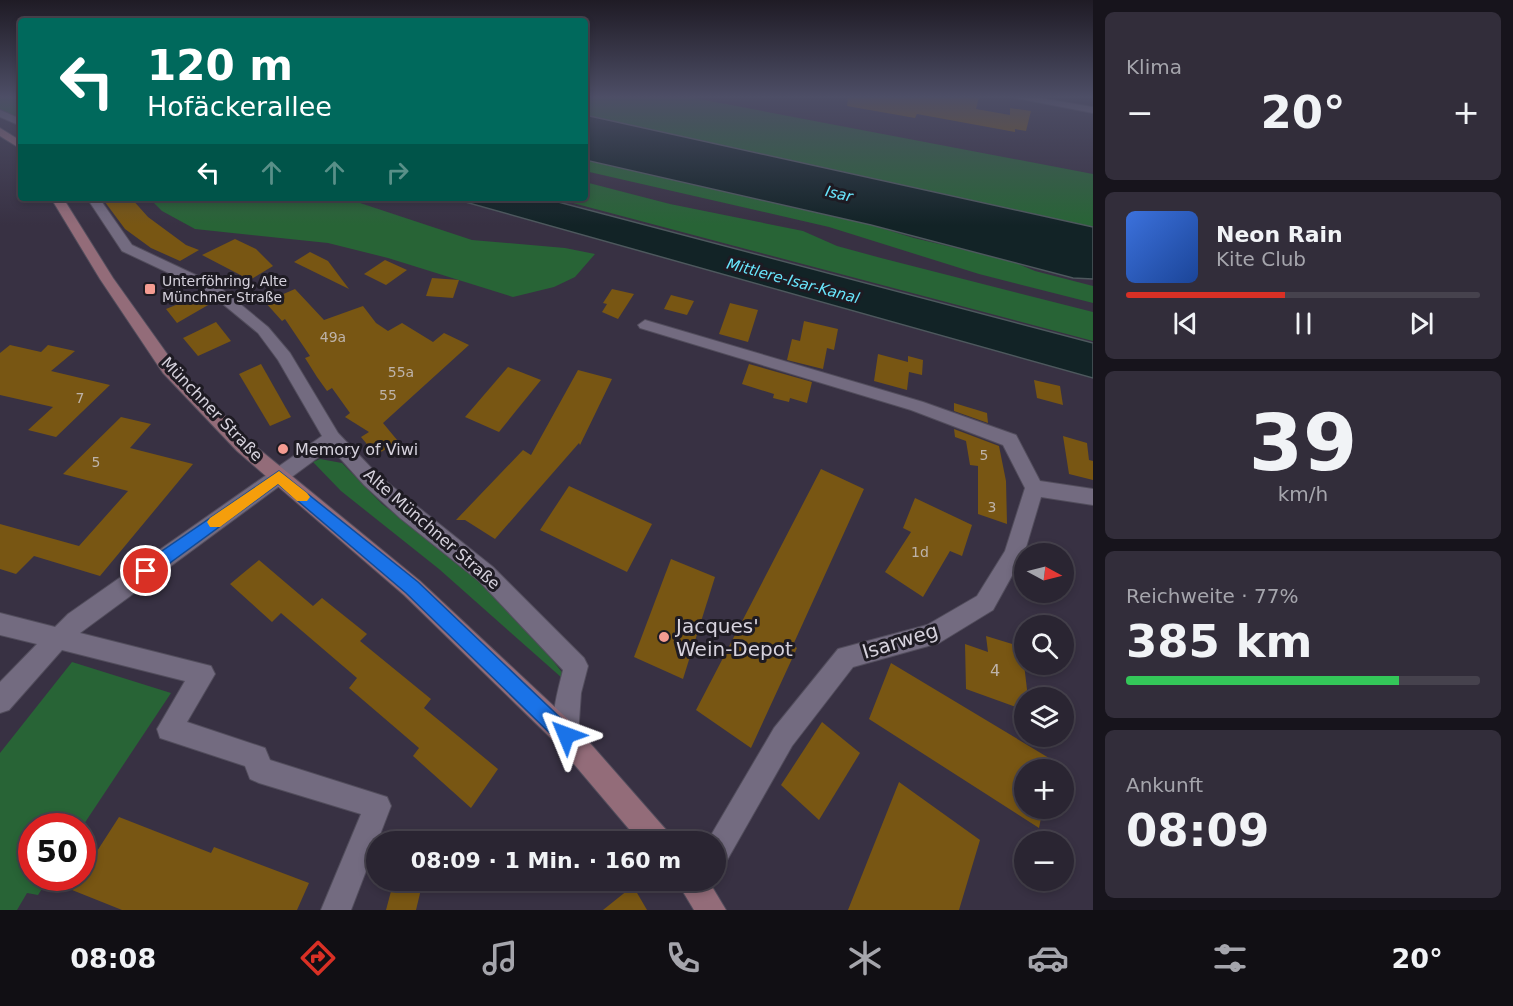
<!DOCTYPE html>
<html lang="de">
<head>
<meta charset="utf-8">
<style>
	:root { --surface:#2a2532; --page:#322d3a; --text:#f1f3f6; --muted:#a5a5ac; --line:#46424d; --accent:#d93025 }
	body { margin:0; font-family:"DejaVu Sans",sans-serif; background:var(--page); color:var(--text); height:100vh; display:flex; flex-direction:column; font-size:22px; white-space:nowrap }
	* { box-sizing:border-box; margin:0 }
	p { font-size:20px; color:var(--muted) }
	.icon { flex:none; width:33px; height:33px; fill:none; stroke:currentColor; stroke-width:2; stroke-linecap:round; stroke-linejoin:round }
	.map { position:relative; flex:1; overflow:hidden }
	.sheet { display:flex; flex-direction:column; gap:12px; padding:12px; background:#17141c; width:420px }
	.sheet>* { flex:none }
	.hud { position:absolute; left:18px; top:18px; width:570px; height:183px; border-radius:6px; box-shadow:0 3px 9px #0003,0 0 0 2px var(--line); background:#00695c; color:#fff; overflow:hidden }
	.needle { width:39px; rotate:97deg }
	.buttons { position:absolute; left:1014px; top:543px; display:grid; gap:12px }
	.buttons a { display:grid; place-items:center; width:60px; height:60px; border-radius:50%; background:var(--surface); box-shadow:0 3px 9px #0003,0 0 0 2px var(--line); font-size:30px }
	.speed { position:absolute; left:18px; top:813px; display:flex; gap:12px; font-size:30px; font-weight:700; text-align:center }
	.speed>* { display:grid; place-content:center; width:78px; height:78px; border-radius:50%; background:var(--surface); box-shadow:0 3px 9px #0003,0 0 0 2px var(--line); line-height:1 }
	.speed .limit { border:9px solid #d22; background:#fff; color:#111 }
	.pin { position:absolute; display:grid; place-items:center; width:51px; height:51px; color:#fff; margin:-26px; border:3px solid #fff; border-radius:50%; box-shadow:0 2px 6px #0007 }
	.me { position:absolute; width:66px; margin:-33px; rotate:314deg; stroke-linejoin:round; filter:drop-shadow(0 0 4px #0008) }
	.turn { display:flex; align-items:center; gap:21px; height:126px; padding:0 30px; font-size:27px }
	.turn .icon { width:78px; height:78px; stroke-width:2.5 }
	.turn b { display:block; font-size:42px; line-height:51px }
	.lanes { display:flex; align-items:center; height:57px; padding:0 30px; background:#0003; justify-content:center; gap:30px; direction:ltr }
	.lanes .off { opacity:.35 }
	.big { font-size:45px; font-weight:600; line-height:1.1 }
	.sheet .card { flex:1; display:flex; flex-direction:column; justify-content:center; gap:9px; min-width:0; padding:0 21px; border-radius:9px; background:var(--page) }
	.sheet .dial { align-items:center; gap:0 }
	.dial b { font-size:78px; line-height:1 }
	.song { display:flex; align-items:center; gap:18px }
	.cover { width:72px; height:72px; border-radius:9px; background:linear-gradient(135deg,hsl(220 70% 55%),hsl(220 70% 35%)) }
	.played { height:6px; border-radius:3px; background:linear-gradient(90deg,var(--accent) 45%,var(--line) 45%) }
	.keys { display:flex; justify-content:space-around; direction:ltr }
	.heat { display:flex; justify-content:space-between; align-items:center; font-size:33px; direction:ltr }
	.charge { height:9px; border-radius:4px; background:linear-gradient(90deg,#34c759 77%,var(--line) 0) }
	.trip { position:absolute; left:366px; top:831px; width:360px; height:60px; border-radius:30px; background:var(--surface); box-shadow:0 3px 9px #0003,0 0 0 2px var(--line); font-weight:600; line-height:60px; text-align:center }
	.tab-bar { display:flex; height:96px; justify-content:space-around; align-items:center; background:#110f14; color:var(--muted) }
	.tab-bar .icon { width:42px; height:42px }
	.tab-bar .on { color:var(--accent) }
	.tab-bar b { font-size:27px; color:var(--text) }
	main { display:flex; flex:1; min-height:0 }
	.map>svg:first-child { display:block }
	.green { fill:#286436 }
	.water { fill:#122326; stroke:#4d585d; stroke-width:1.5 }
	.building { fill:#785613 }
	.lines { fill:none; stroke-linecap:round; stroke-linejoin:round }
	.street-casing { stroke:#524d5c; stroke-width:2 }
	.secondary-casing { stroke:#524d5c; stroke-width:2 }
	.street { fill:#736b80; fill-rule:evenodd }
	.secondary { fill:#936c79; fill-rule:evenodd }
	.route { fill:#1a73e8; stroke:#114b97; stroke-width:1.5 }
	.slow { fill:#f59e0b }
	.poi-dot { fill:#f59c92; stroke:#1e1b23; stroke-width:2 }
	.labels { text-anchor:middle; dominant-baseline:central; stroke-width:6; stroke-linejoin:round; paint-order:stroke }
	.far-poi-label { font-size:14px; fill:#d6d2dd; stroke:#1e1b23; text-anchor:start }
	.number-label { font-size:14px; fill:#beb3aa }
	.far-water-label { font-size:15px; font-style:italic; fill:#69e6fd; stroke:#1e1b23 }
	.street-label { font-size:16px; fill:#d6d2dd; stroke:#1e1b23 }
	.poi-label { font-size:16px; fill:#d6d2dd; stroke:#1e1b23; text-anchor:start }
	.near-number-label { font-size:16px; fill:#beb3aa }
	.near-poi-label { font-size:20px; fill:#d6d2dd; stroke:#1e1b23; text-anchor:start }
	.near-street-label { font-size:20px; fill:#d6d2dd; stroke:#1e1b23 }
</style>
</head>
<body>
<main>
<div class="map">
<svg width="1093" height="910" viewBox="0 0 1093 910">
	<rect width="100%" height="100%" fill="#383143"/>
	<g class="green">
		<path d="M0 97H21V123L0 113Z"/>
		<path d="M585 97H689L1093 174V227L585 115Z"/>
		<path d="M585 160 871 225 914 238 1011 261 1035 271 1093 286V303L979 274 829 227 585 171Z"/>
		<path d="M585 182 670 204 803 231 837 246 881 258 1093 312V341L554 198H585Z"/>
		<path d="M149 198H345L472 240 565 248 595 254 575 277 554 287 513 297 388 258 328 243 195 229 162 211Z"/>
		<path d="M320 459 342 463 382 504 471 573 541 645 564 675 562 678 439 569 341 491 313 462Z"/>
		<path d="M72 662 171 693 82 827 32 826V878H49L38 895 27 893 17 910H0V753Z"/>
	</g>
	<g class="water">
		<path d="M585 115 1093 227V279L1073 278 871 225 585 160Z"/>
		<path d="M451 198H543L1093 343V378Z"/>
	</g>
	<g class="building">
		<path d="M848 97H979L976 109 1010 115V108L1031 111 1026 131 1015 129V132L917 114 915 118 847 106Z"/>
		<path d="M102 198H131L148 217 186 245 199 250 180 261 151 248 125 229Z"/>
		<path d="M235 239 256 249 273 266 250 280 202 255Z"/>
		<path d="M310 252 328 261 349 289 294 262Z"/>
		<path d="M385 260 407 270 386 285 364 274Z"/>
		<path d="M432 278 459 280 453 298 426 296Z"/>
		<path d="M295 289 324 320 363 306 376 323 388 331 402 323 433 342 444 333 469 345 383 423 407 452 405 455 391 446 376 455 361 437 369 432 345 417 350 413 332 388 327 391 317 377 305 358 310 356 285 319 282 321 265 302Z"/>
		<path d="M612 289 634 294 618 319 602 312 607 304 603 303Z"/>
		<path d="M205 293 215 301 177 323 166 309Z"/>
		<path d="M671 295 694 301 687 315 664 309Z"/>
		<path d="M730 303 758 310 748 342 719 334Z"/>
		<path d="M804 321 838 329 834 350 827 348 823 369 787 360 792 339 800 341Z"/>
		<path d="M216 322 231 341 198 356 183 338Z"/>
		<path d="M10 345 41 352 48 345 75 351 51 371 110 385 56 437 28 430 53 407 0 395V353Z"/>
		<path d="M878 354 908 362V356L923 360 922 375 909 372 907 390 874 381Z"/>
		<path d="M261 364 291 417 270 426 239 374Z"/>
		<path d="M749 364 812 382 807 403 790 398 789 402 773 398 774 394 742 384Z"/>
		<path d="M508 367 541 380 499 432 465 417Z"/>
		<path d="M578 370 612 379 580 445 579 443 495 539 465 520H456L523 450 531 455Z"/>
		<path d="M1034 380 1060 386 1063 405 1037 398Z"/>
		<path d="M954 403 987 413 988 423 954 411Z"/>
		<path d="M121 417 151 424 130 448 193 464 100 576 34 556 16 574 0 569V524L79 546 128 491 63 474Z"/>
		<path d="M954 429 999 446 1006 481 1007 524 978 514V466L970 465 966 441 955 437Z"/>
		<path d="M1063 436 1087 443 1089 460 1093 461V480L1069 474Z"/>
		<path d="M821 469 864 489 793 645 797 648 751 748 696 710Z"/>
		<path d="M569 486 652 524 627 572 540 530Z"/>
		<path d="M915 498 972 525 962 556 950 551 923 597 885 572 911 532 903 528Z"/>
		<path d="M671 559 715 577 683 679 634 657Z"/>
		<path d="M259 560 313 606 322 598 367 634 360 641 431 699 424 708 498 769 471 808 413 756 419 748 349 688 357 678 281 613 272 622 230 584Z"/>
		<path d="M986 636 1022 647 1028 698H1024V710L966 689 965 644 988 652Z"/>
		<path d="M891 663 1069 770H1024V808H1043L1039 828 869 719Z"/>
		<path d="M822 722 860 753 819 820 781 785Z"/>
		<path d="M899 782 980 840 959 910H848Z"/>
		<path d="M119 817 211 853 214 847 309 883 297 910H122L72 890Z"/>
		<path d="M394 880 422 885 416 910H386Z"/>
		<path d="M633 886 647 910H603Z"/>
	</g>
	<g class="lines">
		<defs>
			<g id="street">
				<path d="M1011 97H1034L1093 107V113Z"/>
				<path d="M0 110 21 119V126L0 117Z"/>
				<path d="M87 198H99L132 245 217 285 268 327 290 353 338 433 378 475 493 567 584 658 588 666 581 693 578 735 575 744 566 747 557 744C548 722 558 691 563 670L479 581 400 518 364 485 331 448 80 633 211 666 215 674 187 722 265 748 270 760 387 797 391 806 351 910H321L361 814 259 783 250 779 245 766 160 738 157 729 185 681 62 650 9 710 0 713V682L37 644 0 635V613L55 627 68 614 322 436 278 360 258 333 207 291 122 251Z"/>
				<path d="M645 320 923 402 1016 435 1040 481 1093 489V505L1041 497 1024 554 993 610 939 643 853 667 792 746 726 862 716 866V842H707L774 728 838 649 927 625 977 596 1005 551 1025 488 1003 445 911 410 640 328 638 325Z"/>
			</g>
			<g id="secondary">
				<path d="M0 128 21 141V149L0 136Z"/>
				<path d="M51 198H63L113 278 175 365 249 441 420 581 575 726 668 832 672 842H640L557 744 404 595 237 451 163 373 100 279Z"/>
				<path d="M676 880H708L726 910H694Z"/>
			</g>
		</defs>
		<use href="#street" class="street-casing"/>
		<use href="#secondary" class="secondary-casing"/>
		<use href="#street" class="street"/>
		<use href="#secondary" class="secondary"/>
	</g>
	<linearGradient id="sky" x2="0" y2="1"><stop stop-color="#1f1b25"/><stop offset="0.43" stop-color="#4d4e66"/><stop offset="1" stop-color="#4d4e66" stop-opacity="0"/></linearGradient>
	<rect width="1093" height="225" fill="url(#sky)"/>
	<path class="route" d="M279 471 418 582 572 729 575 735 572 742 566 745 559 742 406 593 278 484 152 576H140L138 571 140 566Z"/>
	<path class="slow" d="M279 471 307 493 310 497 307 501H297L278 484 220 527H210L207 522 210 518Z"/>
	<g class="poi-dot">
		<rect x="144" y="283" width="12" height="12" rx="3"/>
		<circle cx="283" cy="449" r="6"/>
		<circle cx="664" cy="637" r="6"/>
	</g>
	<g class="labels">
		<g class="far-poi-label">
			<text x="162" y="281">Unterföhring, Alte<tspan x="162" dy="16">Münchner Straße</tspan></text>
		</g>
		<g class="number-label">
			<text x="333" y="337">49a</text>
			<text x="401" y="372">55a</text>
			<text x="388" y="395">55</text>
			<text x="80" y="398">7</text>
			<text x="984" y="455">5</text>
			<text x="96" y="462">5</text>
			<text x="992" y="507">3</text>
			<text x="920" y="552">1d</text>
		</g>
		<g class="far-water-label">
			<text transform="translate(839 194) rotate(13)">Isar</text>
			<text transform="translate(793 281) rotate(15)">Mittlere-Isar-Kanal</text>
		</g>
		<g class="street-label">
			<text transform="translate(212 409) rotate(46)">Münchner Straße</text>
			<text transform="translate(432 529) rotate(41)">Alte Münchner Straße</text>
		</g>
		<g class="poi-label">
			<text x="295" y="449">Memory of Viwi</text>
		</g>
		<g class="near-number-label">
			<text x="995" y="670">4</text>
		</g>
		<g class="near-poi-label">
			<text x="676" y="626">Jacques'<tspan x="676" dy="23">Wein-Depot</tspan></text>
		</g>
		<g class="near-street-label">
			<text transform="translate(900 641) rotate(-17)">Isarweg</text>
		</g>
	</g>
</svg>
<div class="buttons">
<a><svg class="needle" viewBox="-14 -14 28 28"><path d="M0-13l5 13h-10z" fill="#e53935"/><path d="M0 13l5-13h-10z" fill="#a5a5ac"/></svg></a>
<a><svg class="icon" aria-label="search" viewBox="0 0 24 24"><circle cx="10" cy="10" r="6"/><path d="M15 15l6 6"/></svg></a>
<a><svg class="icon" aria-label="layers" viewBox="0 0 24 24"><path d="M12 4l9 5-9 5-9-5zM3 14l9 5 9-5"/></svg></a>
<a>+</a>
<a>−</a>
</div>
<div class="speed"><div class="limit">50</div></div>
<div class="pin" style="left:146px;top:571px;background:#d93025"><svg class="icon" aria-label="arrive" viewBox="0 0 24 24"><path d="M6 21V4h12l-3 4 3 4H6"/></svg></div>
<svg class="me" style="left:566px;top:735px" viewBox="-20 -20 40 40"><path d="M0-17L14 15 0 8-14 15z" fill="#1a73e8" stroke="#fff" stroke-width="4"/></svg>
<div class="trip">08:09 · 1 Min. · 160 m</div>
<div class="hud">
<div class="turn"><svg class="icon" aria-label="left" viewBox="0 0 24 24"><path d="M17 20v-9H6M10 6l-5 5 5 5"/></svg><div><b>120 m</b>Hofäckerallee</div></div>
<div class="lanes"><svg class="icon" aria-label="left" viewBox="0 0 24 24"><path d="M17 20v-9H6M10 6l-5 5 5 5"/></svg><svg class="icon off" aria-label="ahead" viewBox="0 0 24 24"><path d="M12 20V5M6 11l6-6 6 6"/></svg><svg class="icon off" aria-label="ahead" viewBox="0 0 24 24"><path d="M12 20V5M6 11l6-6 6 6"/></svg><svg class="icon off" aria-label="right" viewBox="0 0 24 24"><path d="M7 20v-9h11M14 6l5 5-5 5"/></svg></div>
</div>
</div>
<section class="sheet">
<div class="card"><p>Klima</p>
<div class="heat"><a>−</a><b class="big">20°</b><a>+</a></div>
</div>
<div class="card">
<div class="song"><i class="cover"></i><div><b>Neon Rain</b><p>Kite Club</p></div></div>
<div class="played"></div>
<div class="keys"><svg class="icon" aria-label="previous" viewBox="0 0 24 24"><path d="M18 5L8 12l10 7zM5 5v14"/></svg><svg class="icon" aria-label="pause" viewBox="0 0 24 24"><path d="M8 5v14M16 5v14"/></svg><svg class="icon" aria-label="next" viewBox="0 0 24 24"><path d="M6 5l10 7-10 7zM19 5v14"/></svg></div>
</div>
<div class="card dial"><b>39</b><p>km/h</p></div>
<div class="card"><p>Reichweite · 77%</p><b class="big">385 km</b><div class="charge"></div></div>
<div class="card"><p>Ankunft</p><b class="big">08:09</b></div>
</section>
</main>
<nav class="tab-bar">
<b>08:08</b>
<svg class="icon on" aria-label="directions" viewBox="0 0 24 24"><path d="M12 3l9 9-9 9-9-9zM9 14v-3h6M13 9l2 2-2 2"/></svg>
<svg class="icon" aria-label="music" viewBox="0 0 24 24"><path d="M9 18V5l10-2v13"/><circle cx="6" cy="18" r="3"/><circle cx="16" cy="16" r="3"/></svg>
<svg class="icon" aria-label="phone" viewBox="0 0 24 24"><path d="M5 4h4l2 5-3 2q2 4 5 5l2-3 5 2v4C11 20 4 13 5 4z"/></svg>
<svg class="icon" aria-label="climate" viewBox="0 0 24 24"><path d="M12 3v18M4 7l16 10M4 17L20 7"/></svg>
<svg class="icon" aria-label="car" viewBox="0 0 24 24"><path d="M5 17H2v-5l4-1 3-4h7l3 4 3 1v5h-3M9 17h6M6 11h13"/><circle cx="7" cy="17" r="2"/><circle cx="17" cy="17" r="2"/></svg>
<svg class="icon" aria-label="filters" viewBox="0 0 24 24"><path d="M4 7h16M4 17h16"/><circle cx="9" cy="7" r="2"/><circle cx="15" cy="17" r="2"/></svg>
<b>20°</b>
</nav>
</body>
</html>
